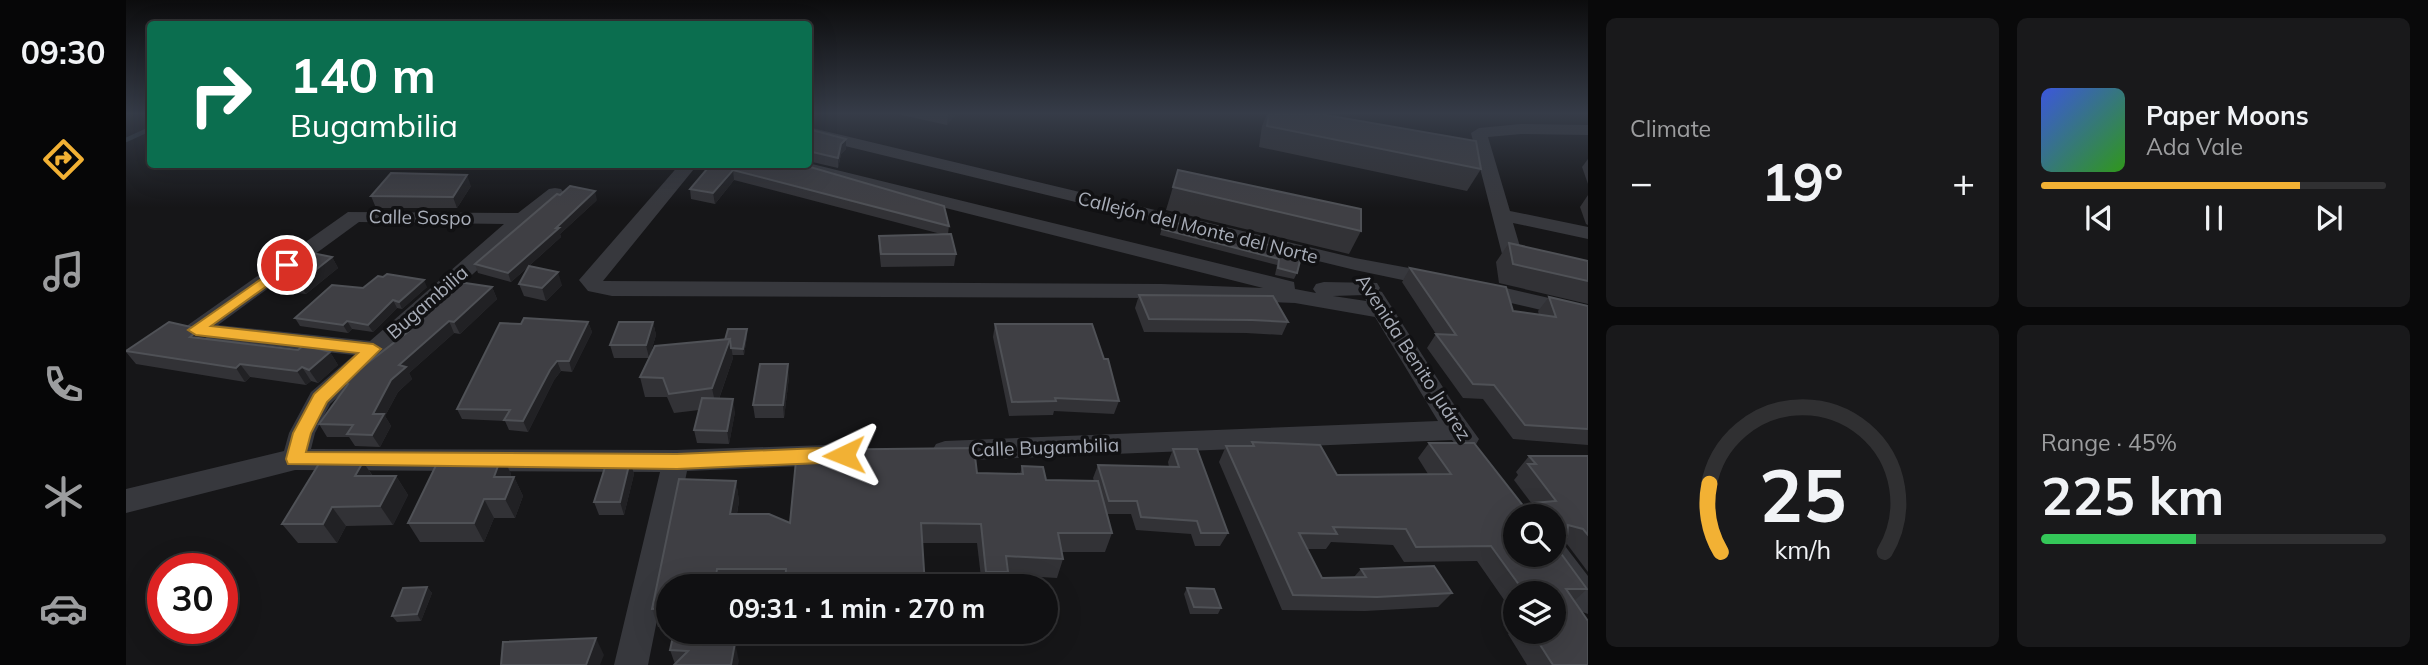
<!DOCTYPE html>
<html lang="en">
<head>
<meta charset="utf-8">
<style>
	:root { --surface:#101012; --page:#19191b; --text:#f1f3f6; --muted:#9c9d9f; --line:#303032; --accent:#f2b134 }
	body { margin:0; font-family:Mulish,sans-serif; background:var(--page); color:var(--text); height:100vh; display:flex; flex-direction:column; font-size:26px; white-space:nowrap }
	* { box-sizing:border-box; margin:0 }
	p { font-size:23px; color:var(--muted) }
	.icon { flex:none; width:38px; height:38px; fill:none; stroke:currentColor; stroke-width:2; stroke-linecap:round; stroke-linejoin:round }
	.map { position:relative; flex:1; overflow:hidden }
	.side { display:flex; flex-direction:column; gap:18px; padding:18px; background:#09090a; width:840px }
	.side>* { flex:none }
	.banner { position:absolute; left:21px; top:21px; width:665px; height:147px; border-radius:7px; box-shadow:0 7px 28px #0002,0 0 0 2px var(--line); background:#0b6e4f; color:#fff; overflow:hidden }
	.tools { position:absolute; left:1377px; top:504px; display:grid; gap:14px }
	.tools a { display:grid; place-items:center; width:63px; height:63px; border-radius:50%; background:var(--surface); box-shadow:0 7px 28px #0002,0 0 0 2px var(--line); font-size:35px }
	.speed { position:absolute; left:21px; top:553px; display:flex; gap:14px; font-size:35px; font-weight:700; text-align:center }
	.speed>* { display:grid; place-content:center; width:91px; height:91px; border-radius:50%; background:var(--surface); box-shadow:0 7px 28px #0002,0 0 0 2px var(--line); line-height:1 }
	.speed .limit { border:10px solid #d22; background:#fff; color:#111 }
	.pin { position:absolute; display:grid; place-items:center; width:60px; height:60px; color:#fff; margin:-30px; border:4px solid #fff; border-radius:50%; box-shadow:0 2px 7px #0007 }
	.me { position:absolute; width:77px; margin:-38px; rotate:268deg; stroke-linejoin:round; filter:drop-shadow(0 0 5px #0008) }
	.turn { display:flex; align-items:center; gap:24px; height:147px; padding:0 28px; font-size:32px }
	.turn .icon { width:91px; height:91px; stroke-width:2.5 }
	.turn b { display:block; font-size:49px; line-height:60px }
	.big { font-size:52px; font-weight:700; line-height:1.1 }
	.side .widget { flex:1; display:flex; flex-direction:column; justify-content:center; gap:10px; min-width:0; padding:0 24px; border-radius:10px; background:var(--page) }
	.side .dial { align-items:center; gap:0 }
	.dial svg { height:182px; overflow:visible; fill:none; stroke:var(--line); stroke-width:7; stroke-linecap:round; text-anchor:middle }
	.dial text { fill:var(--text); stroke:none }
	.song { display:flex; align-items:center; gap:21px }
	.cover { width:84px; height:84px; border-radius:10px; background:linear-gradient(135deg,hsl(230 70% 55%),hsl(110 70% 35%)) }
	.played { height:7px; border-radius:4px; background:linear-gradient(90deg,var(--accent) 75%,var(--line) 75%) }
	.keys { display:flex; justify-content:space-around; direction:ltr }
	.heat { display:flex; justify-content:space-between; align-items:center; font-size:38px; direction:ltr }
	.charge { height:10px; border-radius:5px; background:linear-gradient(90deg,#34c759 45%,var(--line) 0) }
	.side .tiles { flex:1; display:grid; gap:18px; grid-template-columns:repeat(2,1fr) }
	.trip { position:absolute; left:530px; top:574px; width:402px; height:70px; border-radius:35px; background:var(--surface); box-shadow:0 7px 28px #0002,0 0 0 2px var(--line); font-weight:700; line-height:70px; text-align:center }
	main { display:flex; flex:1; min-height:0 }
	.dock { display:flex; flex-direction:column; width:126px; justify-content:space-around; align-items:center; background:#060607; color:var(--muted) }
	.dock .icon { width:49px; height:49px }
	.dock .active { color:var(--accent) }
	.dock b { font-size:32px; color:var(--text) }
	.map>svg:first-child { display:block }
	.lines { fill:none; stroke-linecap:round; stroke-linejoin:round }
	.stream { stroke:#2c353c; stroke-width:4.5 }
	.minor { fill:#37383d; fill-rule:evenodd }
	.wall { fill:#323236; fill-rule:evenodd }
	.shaded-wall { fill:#212124 }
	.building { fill:#3f3f44; stroke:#4f5156; stroke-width:2 }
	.route { fill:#f2b134; stroke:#9d7322; stroke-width:2 }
	.labels { text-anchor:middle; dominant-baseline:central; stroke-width:7; stroke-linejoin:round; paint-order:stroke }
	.street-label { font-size:19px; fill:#a8adb8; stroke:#111113 }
</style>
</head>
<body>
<main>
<nav class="dock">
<b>09:30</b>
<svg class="icon active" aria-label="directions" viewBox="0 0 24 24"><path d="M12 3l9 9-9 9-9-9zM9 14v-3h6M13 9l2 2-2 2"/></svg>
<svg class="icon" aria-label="music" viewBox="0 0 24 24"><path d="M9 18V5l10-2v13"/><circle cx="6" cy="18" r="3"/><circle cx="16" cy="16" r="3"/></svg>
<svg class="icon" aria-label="phone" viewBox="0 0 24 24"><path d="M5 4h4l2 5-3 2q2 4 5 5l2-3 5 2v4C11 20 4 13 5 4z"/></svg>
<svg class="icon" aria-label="climate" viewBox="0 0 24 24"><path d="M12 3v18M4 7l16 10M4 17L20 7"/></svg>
<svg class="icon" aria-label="car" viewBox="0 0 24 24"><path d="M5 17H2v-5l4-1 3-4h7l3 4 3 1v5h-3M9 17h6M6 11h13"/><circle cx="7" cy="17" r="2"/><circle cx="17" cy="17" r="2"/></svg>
</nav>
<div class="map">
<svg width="1462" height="665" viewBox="0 0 1462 665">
	<rect width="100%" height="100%" fill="#161618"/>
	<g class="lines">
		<path class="stream" d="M0 140 24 129"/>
		<g class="minor">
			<path d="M1395 124 1462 125V135L1395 134 1362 137 1384 211 1462 227V239L1387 223 1395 250 1462 268V281L1379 258 1376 254 1345 133 1353 128Z"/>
			<path d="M682 127 1229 258 1310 273 1317 275 1321 280 1317 285 1310 287 1229 270 682 137Z"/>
			<path d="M682 163 1168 282 1169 289 1190 293 1187 289 1190 284 1198 282 1251 283 1254 288 1252 291 1256 292 1327 403 1353 439 1349 446C1339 449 1333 449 1326 440L819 461 810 458 806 451 810 444 819 441 1312 421 1249 317 1169 303 1036 298 486 296 462 291 453 280 554 164H572L477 281 1036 284 1137 288 661 168 659 164ZM1239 295 1240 301 1207 296Z"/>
			<path d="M429 188 435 189 438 193 435 197 403 223 204 404 189 433 185 449 550 450 701 445 710 448 714 455 710 462 701 465 561 471 522 665H488L534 472 169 470 0 513V489L158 451 163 433 185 392 228 355 70 338 62 335 59 330 62 325 222 212 392 213 423 189ZM233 222 378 224 244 341 92 325Z"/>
			<path d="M1354 282 1462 307V321L1346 294 1343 289 1346 284Z"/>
			<path d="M1428 542 1439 546 1462 576V614L1451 610 1413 555H1428Z"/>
		</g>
	</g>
	<g class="wall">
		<path d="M771 114H830L821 125Z"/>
		<path d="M1141 114H1194L1355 169 1341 191 1133 147 1136 126Z"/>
		<path d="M682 129 720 139V149L715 154 712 168 682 161Z"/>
		<path d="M1462 159V184L1456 167Z"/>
		<path d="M588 164 823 226 822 234 830 254 828 266 755 267 753 249V236L815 234 608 180 589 204 565 199 564 189Z"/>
		<path d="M1052 170 1235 231 1223 254 1040 210Z"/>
		<path d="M345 186 331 208H250L245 196Z"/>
		<path d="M1462 195V225L1460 224 1454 207Z"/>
		<path d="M471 200 434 234 435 237 403 266 436 285 420 301 398 296 393 284 402 267 385 282 352 273 349 264Z"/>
		<path d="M1038 220 1176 253 1171 273 1168 279 1149 275 1151 265 1034 235Z"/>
		<path d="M1383 243 1462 261V304L1373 283 1370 262Z"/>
		<path d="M206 257 212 268 180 294 144 290 137 279Z"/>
		<path d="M1284 268 1387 311 1413 315 1412 311 1423 297 1462 306V445L1387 439 1357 399 1337 398 1301 348 1310 334 1276 282Z"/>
		<path d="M301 287 276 309 271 308 247 332 226 329 222 333 174 326 169 318 237 288Z"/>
		<path d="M366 287 371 299 334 334 328 333 283 373 286 379 272 392 259 416 265 426 254 447 229 446 223 437H201L193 424 220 387 217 382 280 334 277 329 301 309 299 304Z"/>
		<path d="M1013 295 1162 322 1156 335 1120 333 1018 332 1009 308Z"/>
		<path d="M462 322 466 332 446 372 435 371 428 380 402 432 383 430 379 421 336 419 331 409 395 324Z"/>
		<path d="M527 322 530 335 523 358H488L484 345Z"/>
		<path d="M869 324 993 401 988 414 928 411 927 415 883 416 867 337Z"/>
		<path d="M74 329 81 339 172 350 204 352 212 365 192 383 185 381 180 385 124 377 119 382 10 364 0 352V351Z"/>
		<path d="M621 336 618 355H606L607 358 593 399 609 412 603 444 571 443 568 430 573 410 548 413 541 397H519L514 377Z"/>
		<path d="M663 377 658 418H629L627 405Z"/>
		<path d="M1126 442 1211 475 1302 474 1292 458 1303 443 1400 510 1406 504 1388 480 1392 475 1390 472 1403 456H1462V572L1441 544 1436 543 1431 547 1461 589 1448 601 1462 665H1401L1382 634 1390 627V632H1428V593H1390V617L1351 561 1278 562 1267 545 1205 542 1200 549H1181L1196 578 1228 577 1235 569 1326 593 1312 607 1239 611 1156 610 1093 462 1100 446H1124ZM1428 516V555H1390Z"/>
		<path d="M848 448 851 473 894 474 896 466 917 467 920 480 968 481 967 478 972 465 1043 467 1042 462 1047 449H1071L1102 533 1094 546H1069L1065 534 1010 530 1005 514H981L986 533 979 552H936L937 559 931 578 882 575 879 586H856L851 543H796L799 586H542V627H532L526 609 553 479 610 481 613 501 611 514H643L664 523 671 450Z"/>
		<path d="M376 455 385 474 384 477H388L397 496 389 518H368L358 542H294L282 523Z"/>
		<path d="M504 461 508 474 498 515H473L468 502Z"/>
		<path d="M237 462 247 476H270L282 495 267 525 220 526 211 543H172L156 524Z"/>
		<path d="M301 587 306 593 295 621 271 622 266 616Z"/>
		<path d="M1061 588 1095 608 1092 614H1064L1058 594Z"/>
		<path d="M589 641 613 661 549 664 544 650Z"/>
	</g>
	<g class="shaded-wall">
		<path d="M822 114H830L821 125Z"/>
		<path d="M720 139V149L715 154 712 168V158L715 144Z"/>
		<path d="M607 170 608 180 589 204 587 193Z"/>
		<path d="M341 175 345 186 331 208 327 197Z"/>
		<path d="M469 191 471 200 434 234 435 237 385 282 382 273Z"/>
		<path d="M206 257 212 268 180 294 173 283Z"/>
		<path d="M432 272 436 285 420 301 416 288Z"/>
		<path d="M298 280 301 287 276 309 273 302Z"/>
		<path d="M366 287 371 299 334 334 328 322Z"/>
		<path d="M267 300 271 308 247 332 242 325Z"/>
		<path d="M221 321 226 329 222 333 217 325Z"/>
		<path d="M323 321 328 333 283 373 286 379 272 392 259 416 265 426 254 447 246 435 247 414 273 365Z"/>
		<path d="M462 322 466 332 446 372 443 361Z"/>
		<path d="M527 322 530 335 523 358 520 345Z"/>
		<path d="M74 329 83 342 64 337Z"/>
		<path d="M621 329V336L618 355 617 349Z"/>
		<path d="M604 339 607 358 590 407 586 388Z"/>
		<path d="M204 352 212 365 192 383 183 370Z"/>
		<path d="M431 361 435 371 428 380 402 432 397 421 424 370Z"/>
		<path d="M114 364 124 377 119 382 110 368Z"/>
		<path d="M662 364 663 377 658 418 657 405Z"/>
		<path d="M176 367 185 381 180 385 171 371Z"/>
		<path d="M607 399 609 412 603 444 601 431Z"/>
		<path d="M376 455 385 474 377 496 368 477Z"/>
		<path d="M504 461 508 474 498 515 494 502Z"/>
		<path d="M237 462 250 481 229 476Z"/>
		<path d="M270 476 282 495 267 525 254 506Z"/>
		<path d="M388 477 397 496 389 518 379 499Z"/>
		<path d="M610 481 613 501 607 533 604 514Z"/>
		<path d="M358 499 368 518 358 542 348 523Z"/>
		<path d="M206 507 220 526 211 543 197 524Z"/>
		<path d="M591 569 595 586H589Z"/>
		<path d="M301 587 306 593 295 621 291 614Z"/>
		<path d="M470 638 478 655 474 665H460Z"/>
		<path d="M609 643 613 661 612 665H605Z"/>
	</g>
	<g class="building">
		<path d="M1143 114H1194L1350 141 1355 169 1141 126Z"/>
		<path d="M682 129 720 139 715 144 712 158 682 151Z"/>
		<path d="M588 164H674L818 206 823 226 607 170 587 193 564 189 581 169Z"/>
		<path d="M1052 170 1235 209V231L1047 187Z"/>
		<path d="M265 173 341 175 327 197 245 196Z"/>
		<path d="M444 186 469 191 430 228H433L382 273 349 264 431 194 434 195Z"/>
		<path d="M1038 220 1176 253 1171 273 1152 268 1153 259 1036 229Z"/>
		<path d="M825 234 830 254H755L753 236Z"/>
		<path d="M1383 243 1462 261V281L1387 264Z"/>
		<path d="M176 251 206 257 173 283 137 279Z"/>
		<path d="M403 266 432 272 416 288 393 284Z"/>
		<path d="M1284 268 1380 287 1387 311 1430 317 1423 297 1462 306V429L1399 425 1368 385 1347 384 1310 334 1330 335Z"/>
		<path d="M261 274 298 280 273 302 267 300 242 325 221 321 217 325 169 318 206 285 237 288 252 276 257 277Z"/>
		<path d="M326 281 366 287 328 322 323 321 273 365 280 367 265 380 247 414H258L246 435 221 434 227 425 193 424 222 384 217 382 283 331 277 329 304 306 299 304Z"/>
		<path d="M1013 295 1147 296 1162 322 1126 320 1023 319Z"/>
		<path d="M398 318 462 322 443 361H431L424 370 397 421 378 420 384 410 331 409 374 323 395 324Z"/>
		<path d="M43 322 74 329 64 337 172 350 178 345 204 352 183 370 176 367 171 371 114 364 110 368 0 351Z"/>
		<path d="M493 322H527L520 345H484Z"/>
		<path d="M869 324H966L978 359H982L993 401 929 398 930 401 886 402Z"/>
		<path d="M602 329H621L617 349 605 348 604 339 599 340Z"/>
		<path d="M604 339 586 388 543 394 537 378 514 377 529 346Z"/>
		<path d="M634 364H662L657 405H627Z"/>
		<path d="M576 398 607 399 601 431 568 430Z"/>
		<path d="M1126 442 1194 445 1211 475 1325 474 1303 443H1348L1402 512 1407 503 1430 501 1402 464H1410L1403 456H1462V535L1457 529 1442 525 1441 537 1428 538V516H1390V555H1428V544L1461 589H1440L1462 621V665H1427L1406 632H1428V593H1399L1365 546 1290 547 1280 529 1207 527 1211 534 1173 533 1196 578 1240 577 1235 569 1308 566 1326 593 1251 597 1167 595 1100 446H1128Z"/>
		<path d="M848 448 851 473 897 474 896 466 917 467 920 480 972 481 986 533H932L937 559 880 556 882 572H860L855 524 795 523 799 586H659L660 569H591L589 586H542V608L526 609 553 479 610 481 604 514H643L664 523 671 450Z"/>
		<path d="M1047 449H1071L1102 533H1075L1071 521 1015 517 1011 501H983L972 465 1053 467Z"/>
		<path d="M315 455H376L368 477H388L379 499H358L348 523H282Z"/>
		<path d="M481 461H504L494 502H468Z"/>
		<path d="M194 462H237L229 476H270L254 506 206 507 197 524H156Z"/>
		<path d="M301 587 291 614 266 616 277 588Z"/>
		<path d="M1061 588 1088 589 1095 608 1068 607Z"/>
		<path d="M548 632H584L589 641 609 643 605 665H548L562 651 544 650Z"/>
		<path d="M470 638 460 665H375L377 642Z"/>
	</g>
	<linearGradient id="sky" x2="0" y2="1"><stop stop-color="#0c0c0d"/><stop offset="0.55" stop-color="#363c48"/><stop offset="1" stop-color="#363c48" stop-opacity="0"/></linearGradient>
	<rect width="1462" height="207" fill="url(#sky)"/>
	<path class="route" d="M161 261 168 265 166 268 85 326 247 344 255 349 201 402 185 433 180 452 551 454 718 447 725 449 728 455 725 460 718 462 551 469 162 464 160 459 167 433 188 394 232 353 70 335 62 330Z"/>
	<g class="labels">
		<g class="street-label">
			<text transform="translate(294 217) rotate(1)">Calle Sospo</text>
			<text transform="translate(1072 227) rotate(14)">Callejón del Monte del Norte</text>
			<text transform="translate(301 302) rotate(-41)">Bugambilia</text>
			<text transform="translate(1288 357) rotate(57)">Avenida Benito Juárez</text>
			<text transform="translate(919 447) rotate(-2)">Calle Bugambilia</text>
		</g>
	</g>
</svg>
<div class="tools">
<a><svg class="icon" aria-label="search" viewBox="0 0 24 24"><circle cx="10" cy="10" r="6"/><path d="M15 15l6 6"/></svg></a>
<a><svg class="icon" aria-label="layers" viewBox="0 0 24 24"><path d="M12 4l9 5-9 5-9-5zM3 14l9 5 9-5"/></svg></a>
</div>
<div class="speed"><div class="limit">30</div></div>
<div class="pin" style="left:161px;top:265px;background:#d93025"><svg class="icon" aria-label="arrive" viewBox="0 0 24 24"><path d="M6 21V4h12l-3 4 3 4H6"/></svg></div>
<svg class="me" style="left:718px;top:455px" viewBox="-20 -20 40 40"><path d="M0-17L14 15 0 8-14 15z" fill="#f2b134" stroke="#fff" stroke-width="4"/></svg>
<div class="trip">09:31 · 1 min · 270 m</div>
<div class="banner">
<div class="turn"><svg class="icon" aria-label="right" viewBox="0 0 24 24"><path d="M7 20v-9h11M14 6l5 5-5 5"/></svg><div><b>140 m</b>Bugambilia</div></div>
</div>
</div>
<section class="side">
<div class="tiles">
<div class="widget"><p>Climate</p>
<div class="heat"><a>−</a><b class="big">19°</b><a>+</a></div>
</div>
<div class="widget">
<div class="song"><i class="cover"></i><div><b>Paper Moons</b><p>Ada Vale</p></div></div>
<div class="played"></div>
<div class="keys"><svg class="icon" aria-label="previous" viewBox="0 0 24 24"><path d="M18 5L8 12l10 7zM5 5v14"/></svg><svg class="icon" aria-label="pause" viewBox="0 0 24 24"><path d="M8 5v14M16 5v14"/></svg><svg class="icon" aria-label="next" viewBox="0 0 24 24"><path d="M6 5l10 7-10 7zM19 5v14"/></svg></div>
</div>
<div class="widget dial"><svg viewBox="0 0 100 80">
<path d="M14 69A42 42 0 1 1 86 69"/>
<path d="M14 69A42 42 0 0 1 9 39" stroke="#f2b134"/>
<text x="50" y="56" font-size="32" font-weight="700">25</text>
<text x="50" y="72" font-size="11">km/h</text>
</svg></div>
<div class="widget"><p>Range · 45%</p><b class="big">225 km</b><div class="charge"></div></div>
</div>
</section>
</main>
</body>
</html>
